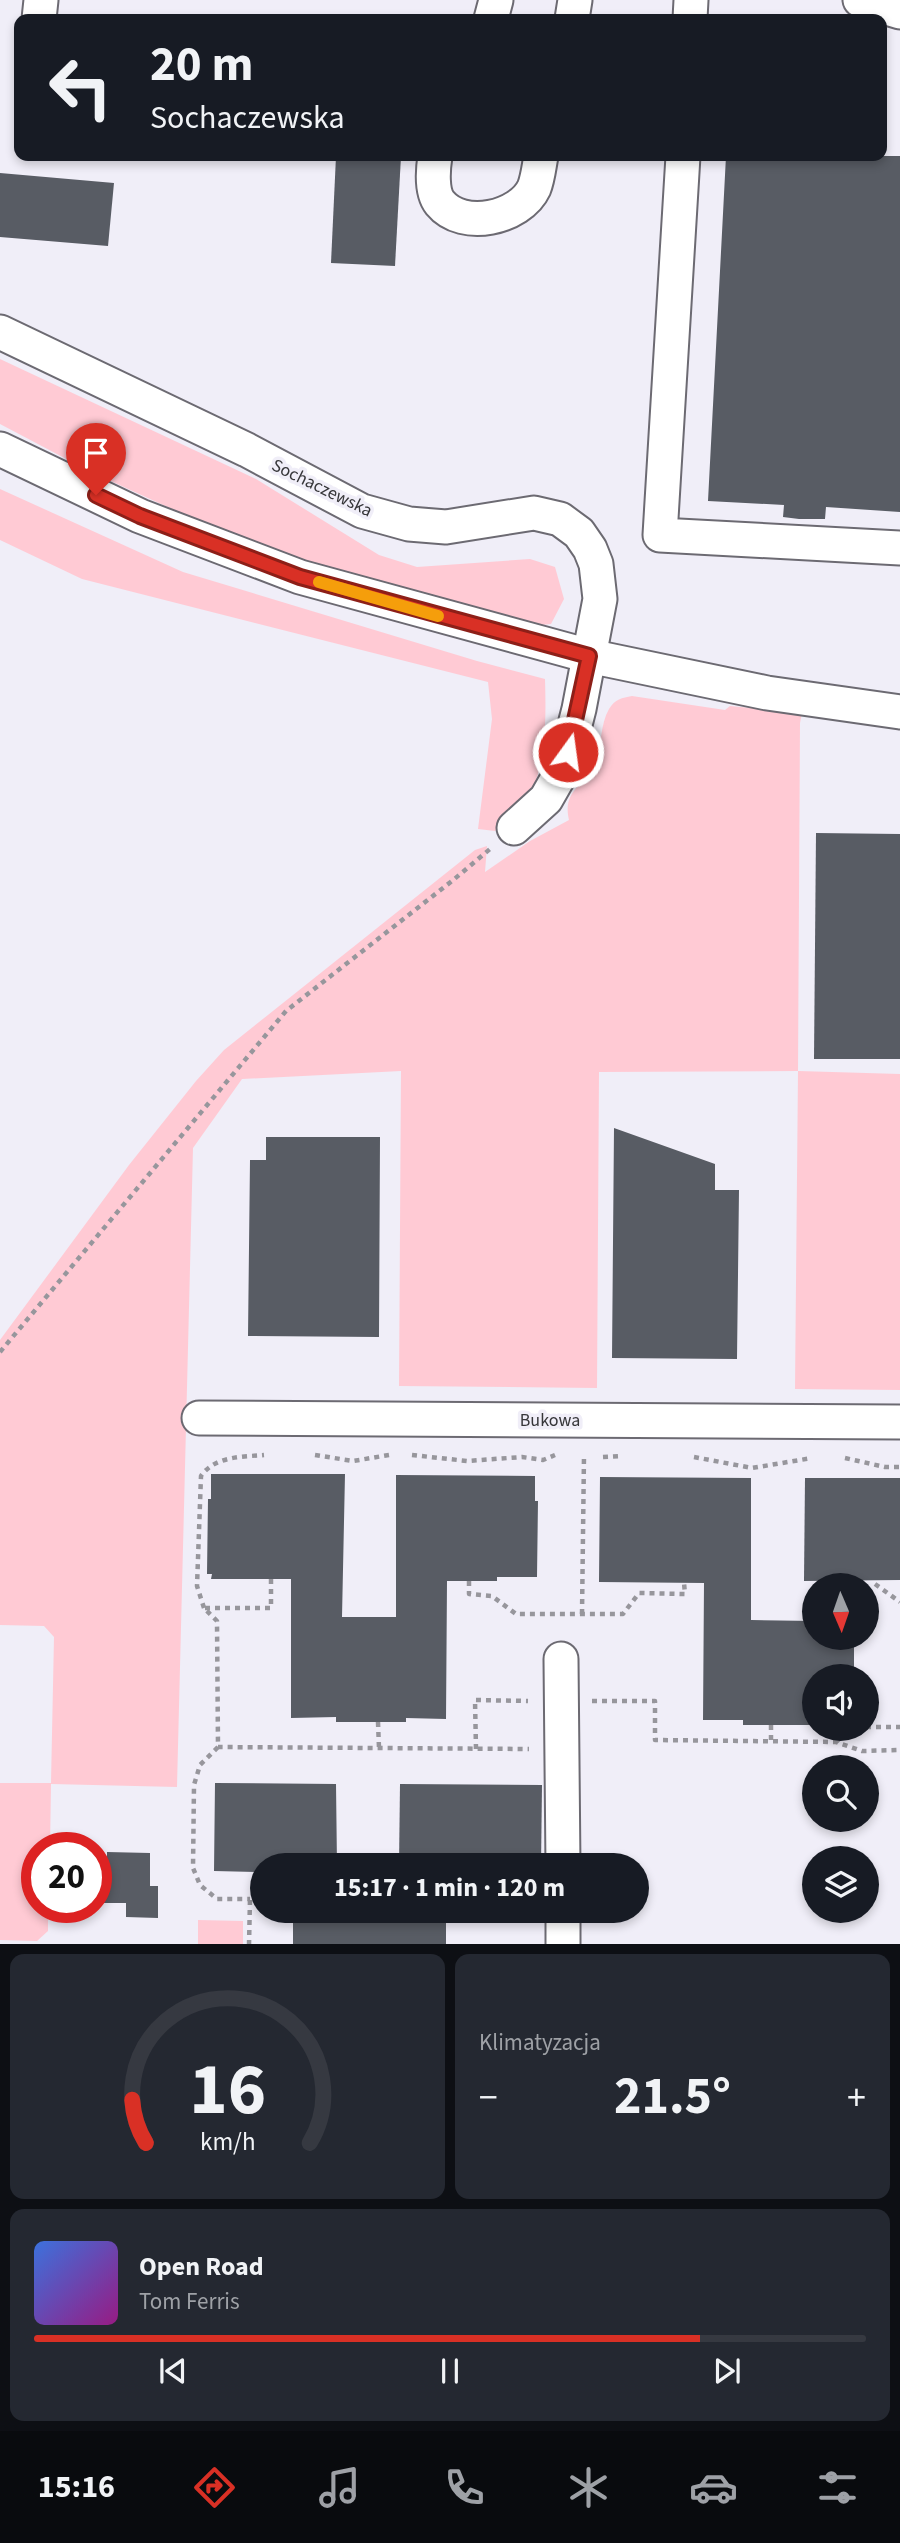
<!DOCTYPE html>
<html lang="pl">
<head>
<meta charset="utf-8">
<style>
	:root { --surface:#171b24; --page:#242831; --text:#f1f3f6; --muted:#9ea1a6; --line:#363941; --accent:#d93025 }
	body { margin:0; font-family:"Source Sans 3",sans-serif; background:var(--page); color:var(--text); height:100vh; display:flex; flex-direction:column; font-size:26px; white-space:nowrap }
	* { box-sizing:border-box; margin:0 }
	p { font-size:23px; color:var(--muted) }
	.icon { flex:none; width:38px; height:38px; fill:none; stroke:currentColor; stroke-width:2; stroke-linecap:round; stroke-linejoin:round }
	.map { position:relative; height:1944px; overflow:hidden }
	.details { display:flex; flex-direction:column; gap:10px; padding:10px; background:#0d0f14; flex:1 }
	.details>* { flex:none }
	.top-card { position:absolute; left:14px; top:14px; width:873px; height:147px; border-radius:14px; box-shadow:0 4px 10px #0003; background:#171b24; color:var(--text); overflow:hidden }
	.needle { width:46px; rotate:178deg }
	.tools { position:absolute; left:802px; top:1573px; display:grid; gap:14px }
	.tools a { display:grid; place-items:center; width:77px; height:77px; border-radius:50%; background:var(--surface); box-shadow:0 4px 10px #0003; font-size:35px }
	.speed { position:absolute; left:21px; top:1832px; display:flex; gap:14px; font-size:35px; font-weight:700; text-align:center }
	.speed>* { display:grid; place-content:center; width:91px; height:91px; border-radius:50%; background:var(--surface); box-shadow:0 4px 10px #0003; line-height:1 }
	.speed .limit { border:10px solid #d22; background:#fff; color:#111 }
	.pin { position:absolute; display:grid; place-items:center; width:60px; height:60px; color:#fff; margin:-72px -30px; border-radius:50% 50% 50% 0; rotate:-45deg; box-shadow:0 0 7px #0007 }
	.pin .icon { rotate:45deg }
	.me { position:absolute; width:77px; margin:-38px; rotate:14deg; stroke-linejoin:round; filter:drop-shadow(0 0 5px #0008) }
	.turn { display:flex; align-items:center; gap:24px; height:147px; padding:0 21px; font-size:32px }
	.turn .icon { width:91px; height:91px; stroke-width:2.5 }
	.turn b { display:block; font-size:49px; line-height:60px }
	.big { font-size:52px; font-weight:700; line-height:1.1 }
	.details .tile { flex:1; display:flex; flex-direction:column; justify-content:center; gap:10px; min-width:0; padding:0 24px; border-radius:14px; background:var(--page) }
	.details .dial { align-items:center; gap:0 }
	.dial svg { height:182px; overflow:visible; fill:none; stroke:var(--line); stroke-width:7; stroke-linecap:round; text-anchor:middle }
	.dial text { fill:var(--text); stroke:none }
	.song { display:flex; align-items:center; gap:21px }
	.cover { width:84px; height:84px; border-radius:10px; background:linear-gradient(135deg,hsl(220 70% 55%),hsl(310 70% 35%)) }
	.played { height:7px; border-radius:4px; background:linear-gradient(90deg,var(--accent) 80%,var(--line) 80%) }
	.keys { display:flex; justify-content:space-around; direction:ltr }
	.heat { display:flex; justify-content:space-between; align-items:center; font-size:38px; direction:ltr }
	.details .tiles { flex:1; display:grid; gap:10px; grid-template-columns:1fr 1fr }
	.tile:last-child { grid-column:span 2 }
	.trip { position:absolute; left:250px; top:1853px; width:399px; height:70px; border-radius:35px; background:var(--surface); box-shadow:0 4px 10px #0003; font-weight:700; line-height:70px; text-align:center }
	.tabs { display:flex; height:112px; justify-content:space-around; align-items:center; background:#090b0e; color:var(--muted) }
	.tabs .icon { width:49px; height:49px }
	.tabs .current { color:var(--accent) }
	.tabs b { font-size:32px; color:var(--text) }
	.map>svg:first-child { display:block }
	.green { fill:#ffcad4 }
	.building { fill:#585c64 }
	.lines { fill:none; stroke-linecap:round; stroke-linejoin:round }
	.minor-casing { stroke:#6c6a72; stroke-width:37 }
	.path { stroke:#97969c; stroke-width:4.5; stroke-dasharray:5 5; stroke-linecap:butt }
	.minor { stroke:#fff; stroke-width:33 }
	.route-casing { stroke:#8d1f18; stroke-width:18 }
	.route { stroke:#d93025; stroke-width:12 }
	.slow { stroke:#f59e0b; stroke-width:12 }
	.labels { text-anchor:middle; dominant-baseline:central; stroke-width:7; stroke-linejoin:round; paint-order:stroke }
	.street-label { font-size:18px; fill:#363639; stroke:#f0eef8 }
</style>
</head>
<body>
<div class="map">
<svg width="900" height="1945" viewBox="0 0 900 1945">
	<rect width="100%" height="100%" fill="#f0eef8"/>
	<g class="green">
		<path d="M0 359 256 479 379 555 417 567 530 559 555 567 564 599 551 624 521 627 493 623 242 541 91 472 0 424Z"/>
		<path d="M0 489 183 572 477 661 545 679C546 714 547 764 529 796 522 808 506 820 495 831L478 829 492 719 488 682 82 579 0 540Z"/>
		<path d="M632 696 725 710 730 706 802 713 800 723 798 1071 900 1074V1390L795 1389 798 1071 599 1072 597 1388 399 1386 401 1071 242 1079 193 1148 177 1787 51 1784 50 1848H37V1908H48V1931L37 1941 0 1940V1783H51L54 1637 44 1626 0 1625V1340L129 1165 196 1081 224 1050 475 850 487 846 485 872 530 841 569 820C562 791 584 786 595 763 602 746 600 724 609 709 615 699 622 698 632 696Z"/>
		<path d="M198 1920 243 1921V1944H198Z"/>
	</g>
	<g class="building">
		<path d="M336 156H401L395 266 331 263Z"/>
		<path d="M726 156H900V512L826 507 825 519H799L783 517 784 505 708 501Z"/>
		<path d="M0 173 114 183 108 246 0 237Z"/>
		<path d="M816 833 900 834V1059H814Z"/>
		<path d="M614 1128 715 1164V1190H739L737 1359 612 1358Z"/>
		<path d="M266 1137H380L379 1337 248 1336 250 1160H266Z"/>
		<path d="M211 1474H345L342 1617H396V1475L535 1476V1501H538L537 1577H497V1581H447L446 1719 406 1718V1722H336V1717L291 1718V1579H211L212 1574H207L208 1499H211Z"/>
		<path d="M600 1477 751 1478V1620L814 1621V1638H854V1676H814V1725H743V1720H703L704 1583 599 1582Z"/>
		<path d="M805 1478H900V1580L804 1581Z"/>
		<path d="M215 1783 336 1784 337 1866H262V1872L214 1871Z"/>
		<path d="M400 1784 542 1785 541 1866H399Z"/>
		<path d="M107 1852 150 1853V1886H158V1918L126 1917V1903H96V1859H107Z"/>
		<path d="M293 1918 446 1920V1944H293Z"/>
	</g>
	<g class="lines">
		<defs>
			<g id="minor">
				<path d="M860 0 900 12"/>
				<path d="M39 19 41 0"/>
				<path d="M491 19 496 0"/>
				<path d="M572 19 575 0"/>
				<path d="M690 19 691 0"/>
				<path d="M435 156C433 169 431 192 440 203 463 231 520 218 534 188 538 178 539 166 541 156"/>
				<path d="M683 156 660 535 900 548"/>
				<path d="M0 332 247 450 362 511 409 524 446 527 534 513 560 519 579 533 590 549 596 564 600 599 579 709 568 752 558 778 546 799 514 828"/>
				<path d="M0 449 140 516 300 577 589 656 767 693 900 712"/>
				<path d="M199 1418 900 1422"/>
				<path d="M561 1659 563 1866"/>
				<path d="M563 1911V1945"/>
			</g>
		</defs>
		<use href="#minor" class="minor-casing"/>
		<g class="path">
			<path d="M0 1352 286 1011 452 881 490 849"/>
			<path d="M315 1455 353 1461 389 1455"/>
			<path d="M412 1455 467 1461 522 1457 543 1460 555 1455"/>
			<path d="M603 1457 622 1456"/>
			<path d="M694 1457 752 1468 812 1458"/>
			<path d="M845 1458 885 1467H900"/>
			<path d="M271 1579V1608H204L217 1621 218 1747 529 1749"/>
			<path d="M469 1581V1594L492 1596 516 1614H623L639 1593 685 1594 684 1583"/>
			<path d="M875 1584 900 1602"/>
			<path d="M204 1608 197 1586 201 1476C215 1456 241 1457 264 1455"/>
			<path d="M582 1614 584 1455"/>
			<path d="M592 1701H655V1740L836 1742 862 1751 900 1750"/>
			<path d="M378 1722 379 1748"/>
			<path d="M771 1725V1742"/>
			<path d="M866 1727H900"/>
			<path d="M836 1742 850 1729"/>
			<path d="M218 1747 200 1765 194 1785 193 1868 200 1885 217 1899H250"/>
			<path d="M476 1749 475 1700 528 1701"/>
			<path d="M249 1945 250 1899 262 1900"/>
		</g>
		<use href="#minor" class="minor"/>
	</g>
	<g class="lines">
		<defs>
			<path id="route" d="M96 495 140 516 300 577 589 656 568 752"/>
		</defs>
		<use href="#route" class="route-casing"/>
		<use href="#route" class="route"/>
		<path class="slow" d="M319 582 438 616"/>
	</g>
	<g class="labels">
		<g class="street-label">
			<text transform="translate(322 488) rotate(26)">Sochaczewska</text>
			<text x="550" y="1420">Bukowa</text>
		</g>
	</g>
</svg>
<div class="tools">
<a><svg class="needle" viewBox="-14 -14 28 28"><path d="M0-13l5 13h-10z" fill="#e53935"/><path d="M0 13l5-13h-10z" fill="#9ea1a6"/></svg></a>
<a><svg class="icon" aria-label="sound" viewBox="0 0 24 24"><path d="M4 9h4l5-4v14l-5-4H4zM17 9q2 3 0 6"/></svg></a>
<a><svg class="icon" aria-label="search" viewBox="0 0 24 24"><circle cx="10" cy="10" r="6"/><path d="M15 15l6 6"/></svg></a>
<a><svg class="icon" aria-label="layers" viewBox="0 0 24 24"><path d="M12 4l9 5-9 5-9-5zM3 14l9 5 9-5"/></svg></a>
</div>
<div class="speed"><div class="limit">20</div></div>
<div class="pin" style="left:96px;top:495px;background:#d93025"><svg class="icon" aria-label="arrive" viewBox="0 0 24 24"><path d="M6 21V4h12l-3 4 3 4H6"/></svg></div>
<svg class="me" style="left:568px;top:752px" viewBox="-20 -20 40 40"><circle r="17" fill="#d93025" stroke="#fff" stroke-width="3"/><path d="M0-11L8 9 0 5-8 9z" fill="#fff"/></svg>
<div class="trip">15:17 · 1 min · 120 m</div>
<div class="top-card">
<div class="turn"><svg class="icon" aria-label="left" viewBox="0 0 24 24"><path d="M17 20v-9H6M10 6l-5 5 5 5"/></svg><div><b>20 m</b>Sochaczewska</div></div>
</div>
</div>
<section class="details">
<div class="tiles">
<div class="tile dial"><svg viewBox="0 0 100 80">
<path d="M14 69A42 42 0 1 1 86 69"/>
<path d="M14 69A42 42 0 0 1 8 50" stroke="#d93025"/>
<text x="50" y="56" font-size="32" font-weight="700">16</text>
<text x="50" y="72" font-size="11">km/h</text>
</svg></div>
<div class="tile"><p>Klimatyzacja</p>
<div class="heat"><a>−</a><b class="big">21.5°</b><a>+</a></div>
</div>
<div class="tile">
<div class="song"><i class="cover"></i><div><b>Open Road</b><p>Tom Ferris</p></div></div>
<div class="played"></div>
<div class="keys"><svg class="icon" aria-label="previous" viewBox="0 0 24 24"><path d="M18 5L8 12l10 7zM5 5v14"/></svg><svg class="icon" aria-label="pause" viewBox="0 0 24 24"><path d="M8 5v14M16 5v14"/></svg><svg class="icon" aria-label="next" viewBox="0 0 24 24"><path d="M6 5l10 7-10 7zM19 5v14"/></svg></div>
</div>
</div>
</section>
<nav class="tabs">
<b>15:16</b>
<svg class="icon current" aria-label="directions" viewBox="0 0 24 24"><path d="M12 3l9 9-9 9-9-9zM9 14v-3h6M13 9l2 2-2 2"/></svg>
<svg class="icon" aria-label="music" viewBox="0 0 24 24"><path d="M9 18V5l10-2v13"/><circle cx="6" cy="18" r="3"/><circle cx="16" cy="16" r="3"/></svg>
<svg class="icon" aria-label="phone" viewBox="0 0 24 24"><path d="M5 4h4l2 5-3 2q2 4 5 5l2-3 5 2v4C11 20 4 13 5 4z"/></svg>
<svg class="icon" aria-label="climate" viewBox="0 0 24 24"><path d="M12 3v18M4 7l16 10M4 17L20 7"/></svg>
<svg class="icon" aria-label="car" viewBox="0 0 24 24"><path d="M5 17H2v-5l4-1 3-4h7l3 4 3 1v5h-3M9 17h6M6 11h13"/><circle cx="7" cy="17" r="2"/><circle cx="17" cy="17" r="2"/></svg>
<svg class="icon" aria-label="filters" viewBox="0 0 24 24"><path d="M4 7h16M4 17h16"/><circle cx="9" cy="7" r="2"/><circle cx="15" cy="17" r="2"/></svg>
</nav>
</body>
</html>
